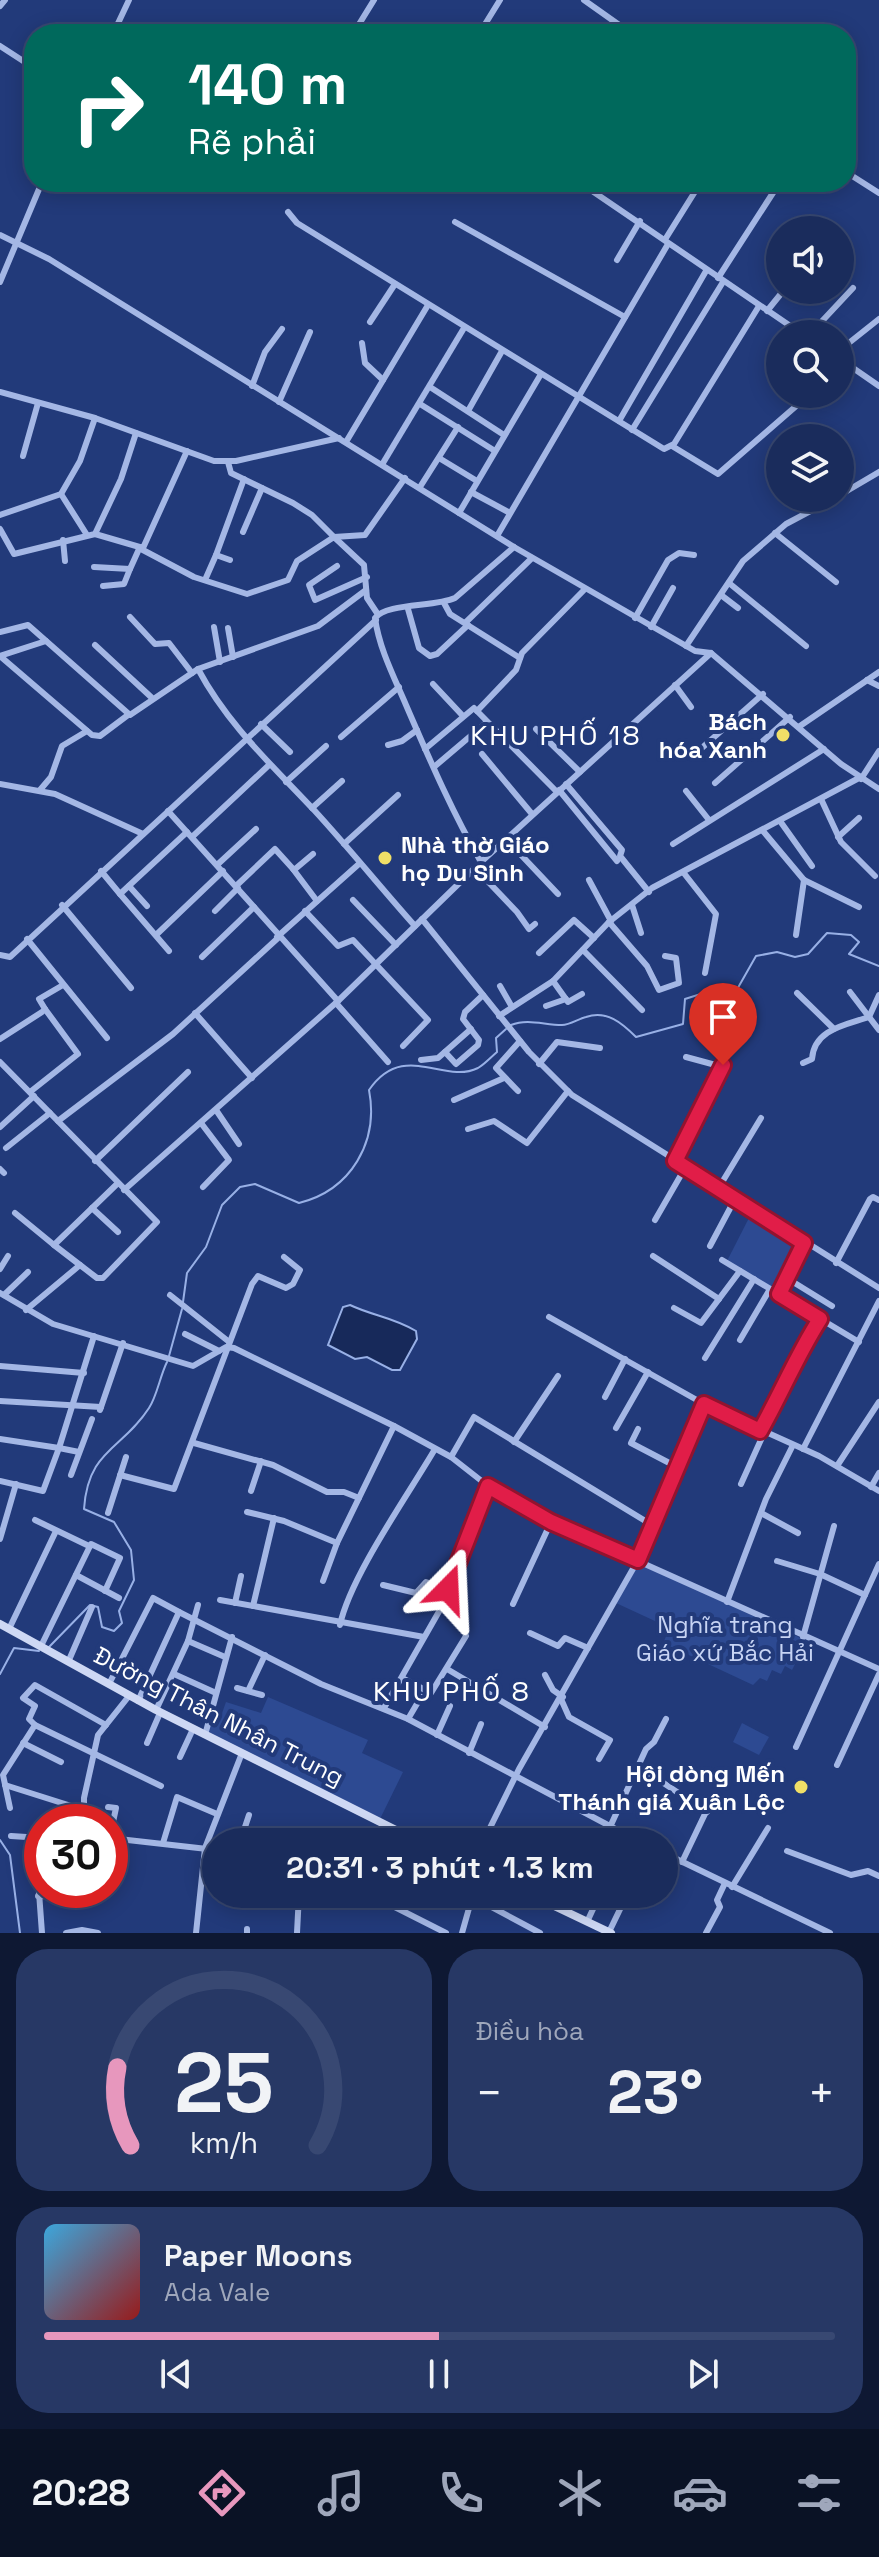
<!DOCTYPE html>
<html lang="vi">
<head>
<meta charset="utf-8">
<style>
	:root { --surface:#1a2c5c; --page:#273865; --text:#f1f3f6; --muted:#9fa7bb; --line:#384872; --accent:#e797bd }
	body { margin:0; font-family:"Space Grotesk",sans-serif; background:var(--page); color:var(--text); height:100vh; display:flex; flex-direction:column; font-size:30px; white-space:nowrap }
	* { box-sizing:border-box; margin:0 }
	p { font-size:26px; color:var(--muted) }
	.icon { flex:none; width:44px; height:44px; fill:none; stroke:currentColor; stroke-width:2; stroke-linecap:round; stroke-linejoin:round }
	.map { position:relative; height:1933px; overflow:hidden }
	.sheet { display:flex; flex-direction:column; gap:16px; padding:16px; background:#0e1833; flex:1 }
	.sheet>* { flex:none }
	.guide { position:absolute; left:24px; top:24px; width:832px; height:168px; border-radius:32px; box-shadow:0 4px 20px #0003,0 0 0 2px var(--line); background:#00695c; color:#fff; overflow:hidden }
	.controls { position:absolute; left:766px; top:216px; display:grid; gap:16px }
	.controls a { display:grid; place-items:center; width:88px; height:88px; border-radius:50%; background:var(--surface); box-shadow:0 4px 20px #0003,0 0 0 2px var(--line); font-size:40px }
	.speed { position:absolute; left:24px; top:1804px; display:flex; gap:16px; font-size:40px; font-weight:700; text-align:center }
	.speed>* { display:grid; place-content:center; width:104px; height:104px; border-radius:50%; background:var(--surface); box-shadow:0 4px 20px #0003,0 0 0 2px var(--line); line-height:1 }
	.speed .limit { border:12px solid #d22; background:#fff; color:#111 }
	.pin { position:absolute; display:grid; place-items:center; width:68px; height:68px; color:#fff; margin:-82px -34px; border-radius:50% 50% 50% 0; rotate:-45deg; box-shadow:0 0 8px #0007 }
	.pin .icon { rotate:45deg }
	.me { position:absolute; width:88px; margin:-44px; rotate:21deg; stroke-linejoin:round; filter:drop-shadow(0 0 6px #0008) }
	.turn { display:flex; align-items:center; gap:28px; height:168px; padding:0 32px; font-size:36px }
	.turn .icon { width:104px; height:104px; stroke-width:2.5 }
	.turn b { display:block; font-size:56px; line-height:68px }
	.big { font-size:60px; font-weight:700; line-height:1.1 }
	.sheet .tile { flex:1; display:flex; flex-direction:column; justify-content:center; gap:12px; min-width:0; padding:0 28px; border-radius:32px; background:var(--page) }
	.sheet .dial { align-items:center; gap:0 }
	.dial svg { height:208px; overflow:visible; fill:none; stroke:var(--line); stroke-width:7; stroke-linecap:round; text-anchor:middle }
	.dial text { fill:var(--text); stroke:none }
	.song { display:flex; align-items:center; gap:24px }
	.cover { width:96px; height:96px; border-radius:12px; background:linear-gradient(135deg,hsl(200 70% 55%),hsl(0 70% 35%)) }
	.played { height:8px; border-radius:4px; background:linear-gradient(90deg,var(--accent) 50%,var(--line) 50%) }
	.keys { display:flex; justify-content:space-around; direction:ltr }
	.heat { display:flex; justify-content:space-between; align-items:center; font-size:44px; direction:ltr }
	.sheet .tiles { flex:1; display:grid; gap:16px; grid-template-columns:1fr 1fr }
	.tile:last-child { grid-column:span 2 }
	.trip { position:absolute; left:202px; top:1828px; width:476px; height:80px; border-radius:40px; background:var(--surface); box-shadow:0 4px 20px #0003,0 0 0 2px var(--line); font-weight:700; line-height:80px; text-align:center }
	.menu { display:flex; height:128px; justify-content:space-around; align-items:center; background:#0a1225; color:var(--muted) }
	.menu .icon { width:56px; height:56px }
	.menu .on { color:var(--accent) }
	.menu b { font-size:36px; color:var(--text) }
	.map>svg:first-child { display:block }
	.green { fill:#2d4a92 }
	.water { fill:#17295a; stroke:#98b0e6; stroke-width:2 }
	.lines { fill:none; stroke-linecap:round; stroke-linejoin:round }
	.stream { stroke:#98b0e6; stroke-width:2 }
	.street { stroke:#a4b7e5; stroke-width:6 }
	.secondary { stroke:#ced8f4; stroke-width:8 }
	.route-casing { stroke:#92132f; stroke-width:20 }
	.route { stroke:#e11d48; stroke-width:14 }
	.poi-dot { fill:#f0df67; stroke:#223a7a; stroke-width:3 }
	.labels { text-anchor:middle; dominant-baseline:central; stroke-width:8; stroke-linejoin:round; paint-order:stroke }
	.poi-label { font-size:24px; font-weight:bold; fill:#fff; stroke:#223a7a; text-anchor:end }
	.park-label { font-size:24px; fill:#c7d4f4; stroke:#223a7a }
	.street-label { font-size:24px; fill:#fff; stroke:#223a7a }
	.quarter-label { font-size:28px; letter-spacing:2px; fill:#fff; stroke:#223a7a }
</style>
</head>
<body>
<div class="map">
<svg width="879" height="1933" viewBox="0 0 879 1933">
	<rect width="100%" height="100%" fill="#223a7a"/>
	<g class="green">
		<path d="M752 1212 801 1243 778 1292 727 1261Z"/>
		<path d="M639 1563 807 1641 792 1670 785 1666 781 1674 772 1670 767 1681 760 1678 753 1685 663 1643 670 1628 616 1603Z"/>
		<path d="M268 1697 368 1740 362 1753 403 1772 380 1819 208 1733 211 1716 220 1719 226 1702 261 1713Z"/>
		<path d="M742 1723 769 1737 759 1755 733 1742Z"/>
	</g>
	<path class="water" d="M350 1305C373 1316 393 1317 416 1331L417 1339 400 1370H392L367 1357 355 1359 328 1345 343 1307Z"/>
	<g class="lines">
		<g class="stream">
			<path d="M511 1025C528 1018 544 1025 562 1025 570 1025 578 1019 586 1017 607 1010 622 1023 636 1037L683 1024 685 999 726 986 735 993 756 956 777 952 795 957 808 954 827 933 851 935 859 942 849 954 879 966"/>
			<path d="M183 1302 187 1273 206 1247 222 1205 240 1187 255 1184 299 1203C351 1190 379 1142 369 1090 404 1040 443 1085 478 1068 485 1064 491 1057 497 1052L496 1038 506 1029"/>
			<path d="M169 1356 182 1309"/>
			<path d="M49 1647 90 1605 98 1607 102 1627 114 1631 122 1623 119 1611 134 1580 131 1550 114 1522 84 1509C88 1449 122 1450 149 1408 157 1396 160 1376 167 1362"/>
			<path d="M0 1674 14 1648 39 1651"/>
			<path d="M0 1840 10 1855 20 1933"/>
		</g>
		<g class="street">
			<path d="M584 0 632 34"/>
			<path d="M0 6 5 0"/>
			<path d="M113 34 129 0"/>
			<path d="M353 34 374 0"/>
			<path d="M479 34 500 0"/>
			<path d="M0 46 34 68"/>
			<path d="M846 172 879 193"/>
			<path d="M579 182 802 334"/>
			<path d="M288 212 297 223 664 449 674 444 759 306"/>
			<path d="M455 222 625 317"/>
			<path d="M0 235 49 259 514 547 695 651 711 653 841 764 879 789"/>
			<path d="M666 238 701 182"/>
			<path d="M617 260 640 221"/>
			<path d="M718 278 780 182"/>
			<path d="M0 282 42 182"/>
			<path d="M767 311 784 290"/>
			<path d="M370 322 395 284"/>
			<path d="M810 334 853 288"/>
			<path d="M362 343 365 363 383 380"/>
			<path d="M840 350 879 319"/>
			<path d="M840 359 879 386"/>
			<path d="M252 386 265 352 282 329"/>
			<path d="M430 387 504 435"/>
			<path d="M0 392 95 418 214 461H236L339 438"/>
			<path d="M279 402 310 332"/>
			<path d="M420 404 495 451"/>
			<path d="M468 411 502 351"/>
			<path d="M619 421 706 271"/>
			<path d="M632 430 723 282"/>
			<path d="M346 442 428 305"/>
			<path d="M672 446 718 474 810 394"/>
			<path d="M23 456 38 403"/>
			<path d="M439 458 477 481"/>
			<path d="M228 462 231 473 293 503 312 515 334 537 365 535 405 478"/>
			<path d="M383 463 464 328"/>
			<path d="M420 487 458 427"/>
			<path d="M471 492 510 513"/>
			<path d="M61 494 87 535"/>
			<path d="M840 495 879 472"/>
			<path d="M459 513 541 374"/>
			<path d="M0 515 61 494 80 461 95 418"/>
			<path d="M0 529 14 554 95 534 121 479 136 433"/>
			<path d="M243 532 262 488"/>
			<path d="M775 533 836 582"/>
			<path d="M95 534 143 548 187 451"/>
			<path d="M497 536 668 244"/>
			<path d="M63 540 65 561"/>
			<path d="M141 549 194 577 247 594 288 580 297 561 334 537 364 565 367 598 377 613"/>
			<path d="M216 555 244 479"/>
			<path d="M337 566 309 585 315 600 367 577"/>
			<path d="M94 567 130 569 139 549"/>
			<path d="M205 580 216 555 230 560"/>
			<path d="M729 583 806 646"/>
			<path d="M103 586 124 584 130 569"/>
			<path d="M721 595 738 608"/>
			<path d="M444 603 450 614 520 658"/>
			<path d="M408 609 419 648 430 656 437 654 468 625"/>
			<path d="M130 617 155 644 169 643 192 673"/>
			<path d="M635 618 668 560 679 553 694 555"/>
			<path d="M465 623 532 558"/>
			<path d="M214 627 220 662"/>
			<path d="M651 627 673 588"/>
			<path d="M228 628 233 657"/>
			<path d="M0 632 28 625 130 715 198 669 318 626 366 590"/>
			<path d="M46 641 0 656 92 735 100 736 128 715"/>
			<path d="M95 645 151 697"/>
			<path d="M686 646 743 561 786 524 835 498"/>
			<path d="M198 669C228 725 271 764 314 810 349 848 381 888 415 926"/>
			<path d="M867 680 879 686"/>
			<path d="M433 684 462 715"/>
			<path d="M675 685 691 707"/>
			<path d="M477 711 516 670 522 653 584 590"/>
			<path d="M261 724 290 752"/>
			<path d="M800 726 879 672"/>
			<path d="M536 729 580 772"/>
			<path d="M341 737 399 687"/>
			<path d="M388 745 402 741 417 730"/>
			<path d="M425 749 474 708 557 792"/>
			<path d="M482 754 532 814"/>
			<path d="M695 754 763 694"/>
			<path d="M434 767 487 722"/>
			<path d="M861 779 879 751"/>
			<path d="M286 782 326 746"/>
			<path d="M715 783 790 717"/>
			<path d="M0 784 55 794 143 834"/>
			<path d="M566 784 622 850 620 856 649 892"/>
			<path d="M40 790 51 777 62 746 87 731"/>
			<path d="M559 790 617 861"/>
			<path d="M686 791 709 820"/>
			<path d="M821 799 841 842 875 876"/>
			<path d="M312 808 342 781"/>
			<path d="M168 811 338 1001"/>
			<path d="M780 821 812 866"/>
			<path d="M763 831 804 880 859 907"/>
			<path d="M192 837 269 765"/>
			<path d="M838 837 859 818"/>
			<path d="M506 839 558 894"/>
			<path d="M344 844 398 795"/>
			<path d="M673 844 824 749"/>
			<path d="M481 862C452 812 429 758 406 705 394 677 379 648 375 618 386 603 435 607 455 598L514 547"/>
			<path d="M217 865 256 829"/>
			<path d="M475 868 517 912 529 929 535 924"/>
			<path d="M293 869 317 901"/>
			<path d="M101 871 120 894 187 832"/>
			<path d="M683 872 716 914 705 973"/>
			<path d="M589 880 611 921"/>
			<path d="M129 886 147 906"/>
			<path d="M236 886 275 849 294 870 313 854"/>
			<path d="M120 894 169 951"/>
			<path d="M353 900 396 945"/>
			<path d="M62 905 131 988"/>
			<path d="M632 905 641 933"/>
			<path d="M215 911 238 888"/>
			<path d="M305 911 338 946 353 940 428 1020 403 1046"/>
			<path d="M422 919 529 1052 572 1095 879 1288"/>
			<path d="M609 922 647 966 659 990 679 983 676 958 665 956"/>
			<path d="M156 935 223 871"/>
			<path d="M796 935 804 880"/>
			<path d="M277 937 360 863"/>
			<path d="M27 939 107 1038"/>
			<path d="M583 950 642 1010"/>
			<path d="M539 953 574 920 594 938"/>
			<path d="M0 955 10 957 376 620"/>
			<path d="M202 957 254 907"/>
			<path d="M553 981 568 1002 582 994"/>
			<path d="M500 986 512 1007"/>
			<path d="M850 992 879 1030"/>
			<path d="M797 993 834 1029"/>
			<path d="M336 1003 388 1062"/>
			<path d="M546 1006 566 999"/>
			<path d="M195 1013 252 1078"/>
			<path d="M499 1016 553 981 609 922 652 888 859 778"/>
			<path d="M0 1039 42 1012 45 1009 39 999 63 985"/>
			<path d="M445 1052 456 1064 478 1045 479 1040 463 1019 465 1012 483 995"/>
			<path d="M421 1060 438 1058 471 1029"/>
			<path d="M0 1062 157 1222 103 1278H97L80 1265"/>
			<path d="M803 1063 812 1059C814 1029 846 1025 869 1017L879 995"/>
			<path d="M539 1064 557 1042 600 1048"/>
			<path d="M518 1091 496 1068 520 1041"/>
			<path d="M30 1092 78 1054 45 1009"/>
			<path d="M454 1100 504 1078"/>
			<path d="M216 1110 239 1144"/>
			<path d="M58 1121 173 1034 278 938"/>
			<path d="M201 1123 229 1160 203 1187"/>
			<path d="M0 1127 34 1096"/>
			<path d="M468 1129 494 1121 527 1143 568 1091"/>
			<path d="M6 1148 50 1113"/>
			<path d="M95 1161 188 1072"/>
			<path d="M675 1161 723 1067 686 1057"/>
			<path d="M0 1169 4 1173"/>
			<path d="M718 1189 761 1118"/>
			<path d="M124 1190 338 1001 481 862 711 653"/>
			<path d="M92 1208 118 1232"/>
			<path d="M15 1213 54 1245"/>
			<path d="M655 1220 685 1168"/>
			<path d="M710 1246 735 1199"/>
			<path d="M653 1256 719 1299"/>
			<path d="M722 1260 859 1342"/>
			<path d="M836 1263 870 1199 873 1197 879 1200"/>
			<path d="M0 1269 8 1256"/>
			<path d="M785 1277 832 1306"/>
			<path d="M0 1293 53 1324 193 1366 226 1347 234 1348 394 1426 451 1457 488 1486 441 1608 384 1708"/>
			<path d="M779 1294 804 1243"/>
			<path d="M4 1295 28 1272"/>
			<path d="M170 1295 228 1341"/>
			<path d="M674 1308 701 1323 740 1271"/>
			<path d="M26 1310 80 1265 54 1245 117 1184"/>
			<path d="M549 1317 704 1404 819 1456 879 1491"/>
			<path d="M185 1334 219 1351"/>
			<path d="M740 1340 770 1289"/>
			<path d="M705 1358 754 1279"/>
			<path d="M0 1366 84 1373"/>
			<path d="M605 1397 625 1359"/>
			<path d="M0 1401 101 1407"/>
			<path d="M100 1410 123 1343"/>
			<path d="M616 1428 648 1372"/>
			<path d="M638 1429 631 1443 677 1467"/>
			<path d="M760 1431C781 1394 797 1355 820 1319"/>
			<path d="M0 1439 59 1448 94 1336"/>
			<path d="M514 1442 558 1376"/>
			<path d="M194 1443 273 1465 327 1492H344L359 1498"/>
			<path d="M803 1449 879 1301"/>
			<path d="M451 1457 474 1417 652 1525"/>
			<path d="M837 1466 879 1402"/>
			<path d="M71 1475 92 1419"/>
			<path d="M120 1475 174 1489 252 1284 258 1276 286 1288 293 1284 300 1270 284 1257"/>
			<path d="M0 1481 43 1491 59 1448 79 1452"/>
			<path d="M741 1484 764 1433"/>
			<path d="M488 1486 551 1522 879 1669"/>
			<path d="M871 1487 879 1473"/>
			<path d="M251 1491 261 1461"/>
			<path d="M247 1512 284 1521 337 1543"/>
			<path d="M108 1513 126 1457"/>
			<path d="M761 1513 798 1533"/>
			<path d="M35 1520 89 1546"/>
			<path d="M0 1539 16 1484"/>
			<path d="M777 1561 820 1574 865 1595"/>
			<path d="M76 1575 119 1598"/>
			<path d="M323 1581 337 1543 394 1426"/>
			<path d="M383 1585 416 1593 426 1582 448 1589"/>
			<path d="M220 1600 424 1637"/>
			<path d="M727 1602 766 1499 793 1445"/>
			<path d="M235 1603 241 1576"/>
			<path d="M513 1604 551 1522"/>
			<path d="M253 1606 274 1518"/>
			<path d="M179 1612 321 1684 408 1719 640 1842"/>
			<path d="M340 1625C350 1577 408 1495 435 1449"/>
			<path d="M9 1629 56 1531"/>
			<path d="M530 1633 558 1646 565 1638 588 1648"/>
			<path d="M803 1637 834 1526"/>
			<path d="M188 1641 225 1657"/>
			<path d="M42 1644 91 1544 120 1558 105 1591"/>
			<path d="M69 1660 92 1607"/>
			<path d="M447 1669 545 1727"/>
			<path d="M174 1674 216 1693"/>
			<path d="M545 1675 553 1690 563 1697"/>
			<path d="M402 1678 431 1693 466 1636"/>
			<path d="M109 1684 153 1598 179 1612 138 1701"/>
			<path d="M237 1688 262 1695"/>
			<path d="M248 1691 265 1655"/>
			<path d="M561 1699 569 1717 610 1740 599 1759"/>
			<path d="M156 1710 188 1641 198 1605"/>
			<path d="M408 1719 421 1697"/>
			<path d="M106 1725 35 1685 23 1698 35 1706 29 1719 35 1725 161 1786"/>
			<path d="M205 1735 232 1637"/>
			<path d="M437 1735 450 1706"/>
			<path d="M23 1743 61 1762"/>
			<path d="M147 1743 160 1713"/>
			<path d="M796 1747 879 1564"/>
			<path d="M469 1753 481 1724"/>
			<path d="M180 1757 193 1729"/>
			<path d="M837 1765 879 1674"/>
			<path d="M636 1770 653 1776 707 1812"/>
			<path d="M5 1785 84 1810"/>
			<path d="M108 1807 116 1808 110 1836"/>
			<path d="M10 1808 3 1775 35 1725"/>
			<path d="M84 1822V1798L98 1735 129 1696"/>
			<path d="M610 1827 646 1749 654 1742 666 1719"/>
			<path d="M11 1836 42 1838"/>
			<path d="M35 1838 42 1933"/>
			<path d="M110 1838 216 1850"/>
			<path d="M240 1842 249 1815"/>
			<path d="M483 1842 519 1769 638 1560 704 1404"/>
			<path d="M163 1843 177 1797 217 1814"/>
			<path d="M787 1851 851 1875 868 1871 879 1876"/>
			<path d="M664 1853 830 1933"/>
			<path d="M682 1862 715 1793"/>
			<path d="M732 1887 768 1828"/>
			<path d="M369 1894 446 1933"/>
			<path d="M38 1896 75 1897"/>
			<path d="M473 1897 540 1933"/>
			<path d="M587 1922 600 1894"/>
			<path d="M247 1929V1933"/>
			<path d="M609 1932 624 1901"/>
			<path d="M66 1933 82 1930 98 1933"/>
			<path d="M196 1933 205 1848 242 1753"/>
			<path d="M297 1933 299 1894"/>
			<path d="M462 1933 473 1894"/>
			<path d="M706 1933 720 1907 717 1900 725 1883"/>
		</g>
		<g class="secondary">
			<path d="M0 1624 156 1710 420 1842"/>
			<path d="M529 1894 611 1933"/>
		</g>
	</g>
	<g class="lines">
		<defs>
			<path id="route" d="M448 1589 488 1486 551 1522 638 1560 704 1404 760 1431C781 1394 797 1355 820 1319L779 1294 804 1243 675 1161 723 1065"/>
		</defs>
		<use href="#route" class="route-casing"/>
		<use href="#route" class="route"/>
	</g>
	<g class="poi-dot">
		<circle cx="783" cy="735" r="8"/>
		<circle cx="385" cy="858" r="8"/>
		<circle cx="801" cy="1787" r="8"/>
	</g>
	<g class="labels">
		<g class="poi-label">
			<text x="767" y="721">Bách<tspan x="767" dy="28">hóa Xanh</tspan></text>
			<text x="401" y="844" text-anchor="start">Nhà thờ Giáo<tspan x="401" dy="28">họ Du Sinh</tspan></text>
			<text x="785" y="1773">Hội dòng Mến<tspan x="785" dy="28">Thánh giá Xuân Lộc</tspan></text>
		</g>
		<g class="park-label">
			<text x="725" y="1624">Nghĩa trang<tspan x="725" dy="28">Giáo xứ Bắc Hải</tspan></text>
		</g>
		<g class="street-label">
			<text transform="translate(219 1716) rotate(27)">Đường Thân Nhân Trung</text>
		</g>
		<g class="quarter-label">
			<text x="556" y="735">KHU PHỐ 18</text>
			<text x="452" y="1691">KHU PHỐ 8</text>
		</g>
	</g>
</svg>
<div class="controls">
<a><svg class="icon" aria-label="sound" viewBox="0 0 24 24"><path d="M4 9h4l5-4v14l-5-4H4zM17 9q2 3 0 6"/></svg></a>
<a><svg class="icon" aria-label="search" viewBox="0 0 24 24"><circle cx="10" cy="10" r="6"/><path d="M15 15l6 6"/></svg></a>
<a><svg class="icon" aria-label="layers" viewBox="0 0 24 24"><path d="M12 4l9 5-9 5-9-5zM3 14l9 5 9-5"/></svg></a>
</div>
<div class="speed"><div class="limit">30</div></div>
<div class="pin" style="left:723px;top:1065px;background:#d93025"><svg class="icon" aria-label="arrive" viewBox="0 0 24 24"><path d="M6 21V4h12l-3 4 3 4H6"/></svg></div>
<svg class="me" style="left:448px;top:1589px" viewBox="-20 -20 40 40"><path d="M0-17L14 15 0 8-14 15z" fill="#e11d48" stroke="#fff" stroke-width="4"/></svg>
<div class="trip">20:31 · 3 phút · 1.3 km</div>
<div class="guide">
<div class="turn"><svg class="icon" aria-label="right" viewBox="0 0 24 24"><path d="M7 20v-9h11M14 6l5 5-5 5"/></svg><div><b>140 m</b>Rẽ phải</div></div>
</div>
</div>
<section class="sheet">
<div class="tiles">
<div class="tile dial"><svg viewBox="0 0 100 80">
<path d="M14 69A42 42 0 1 1 86 69"/>
<path d="M14 69A42 42 0 0 1 9 39" stroke="#e797bd"/>
<text x="50" y="56" font-size="32" font-weight="700">25</text>
<text x="50" y="72" font-size="11">km/h</text>
</svg></div>
<div class="tile"><p>Điều hòa</p>
<div class="heat"><a>−</a><b class="big">23°</b><a>+</a></div>
</div>
<div class="tile">
<div class="song"><i class="cover"></i><div><b>Paper Moons</b><p>Ada Vale</p></div></div>
<div class="played"></div>
<div class="keys"><svg class="icon" aria-label="previous" viewBox="0 0 24 24"><path d="M18 5L8 12l10 7zM5 5v14"/></svg><svg class="icon" aria-label="pause" viewBox="0 0 24 24"><path d="M8 5v14M16 5v14"/></svg><svg class="icon" aria-label="next" viewBox="0 0 24 24"><path d="M6 5l10 7-10 7zM19 5v14"/></svg></div>
</div>
</div>
</section>
<nav class="menu">
<b>20:28</b>
<svg class="icon on" aria-label="directions" viewBox="0 0 24 24"><path d="M12 3l9 9-9 9-9-9zM9 14v-3h6M13 9l2 2-2 2"/></svg>
<svg class="icon" aria-label="music" viewBox="0 0 24 24"><path d="M9 18V5l10-2v13"/><circle cx="6" cy="18" r="3"/><circle cx="16" cy="16" r="3"/></svg>
<svg class="icon" aria-label="phone" viewBox="0 0 24 24"><path d="M5 4h4l2 5-3 2q2 4 5 5l2-3 5 2v4C11 20 4 13 5 4z"/></svg>
<svg class="icon" aria-label="climate" viewBox="0 0 24 24"><path d="M12 3v18M4 7l16 10M4 17L20 7"/></svg>
<svg class="icon" aria-label="car" viewBox="0 0 24 24"><path d="M5 17H2v-5l4-1 3-4h7l3 4 3 1v5h-3M9 17h6M6 11h13"/><circle cx="7" cy="17" r="2"/><circle cx="17" cy="17" r="2"/></svg>
<svg class="icon" aria-label="filters" viewBox="0 0 24 24"><path d="M4 7h16M4 17h16"/><circle cx="9" cy="7" r="2"/><circle cx="15" cy="17" r="2"/></svg>
</nav>
</body>
</html>
